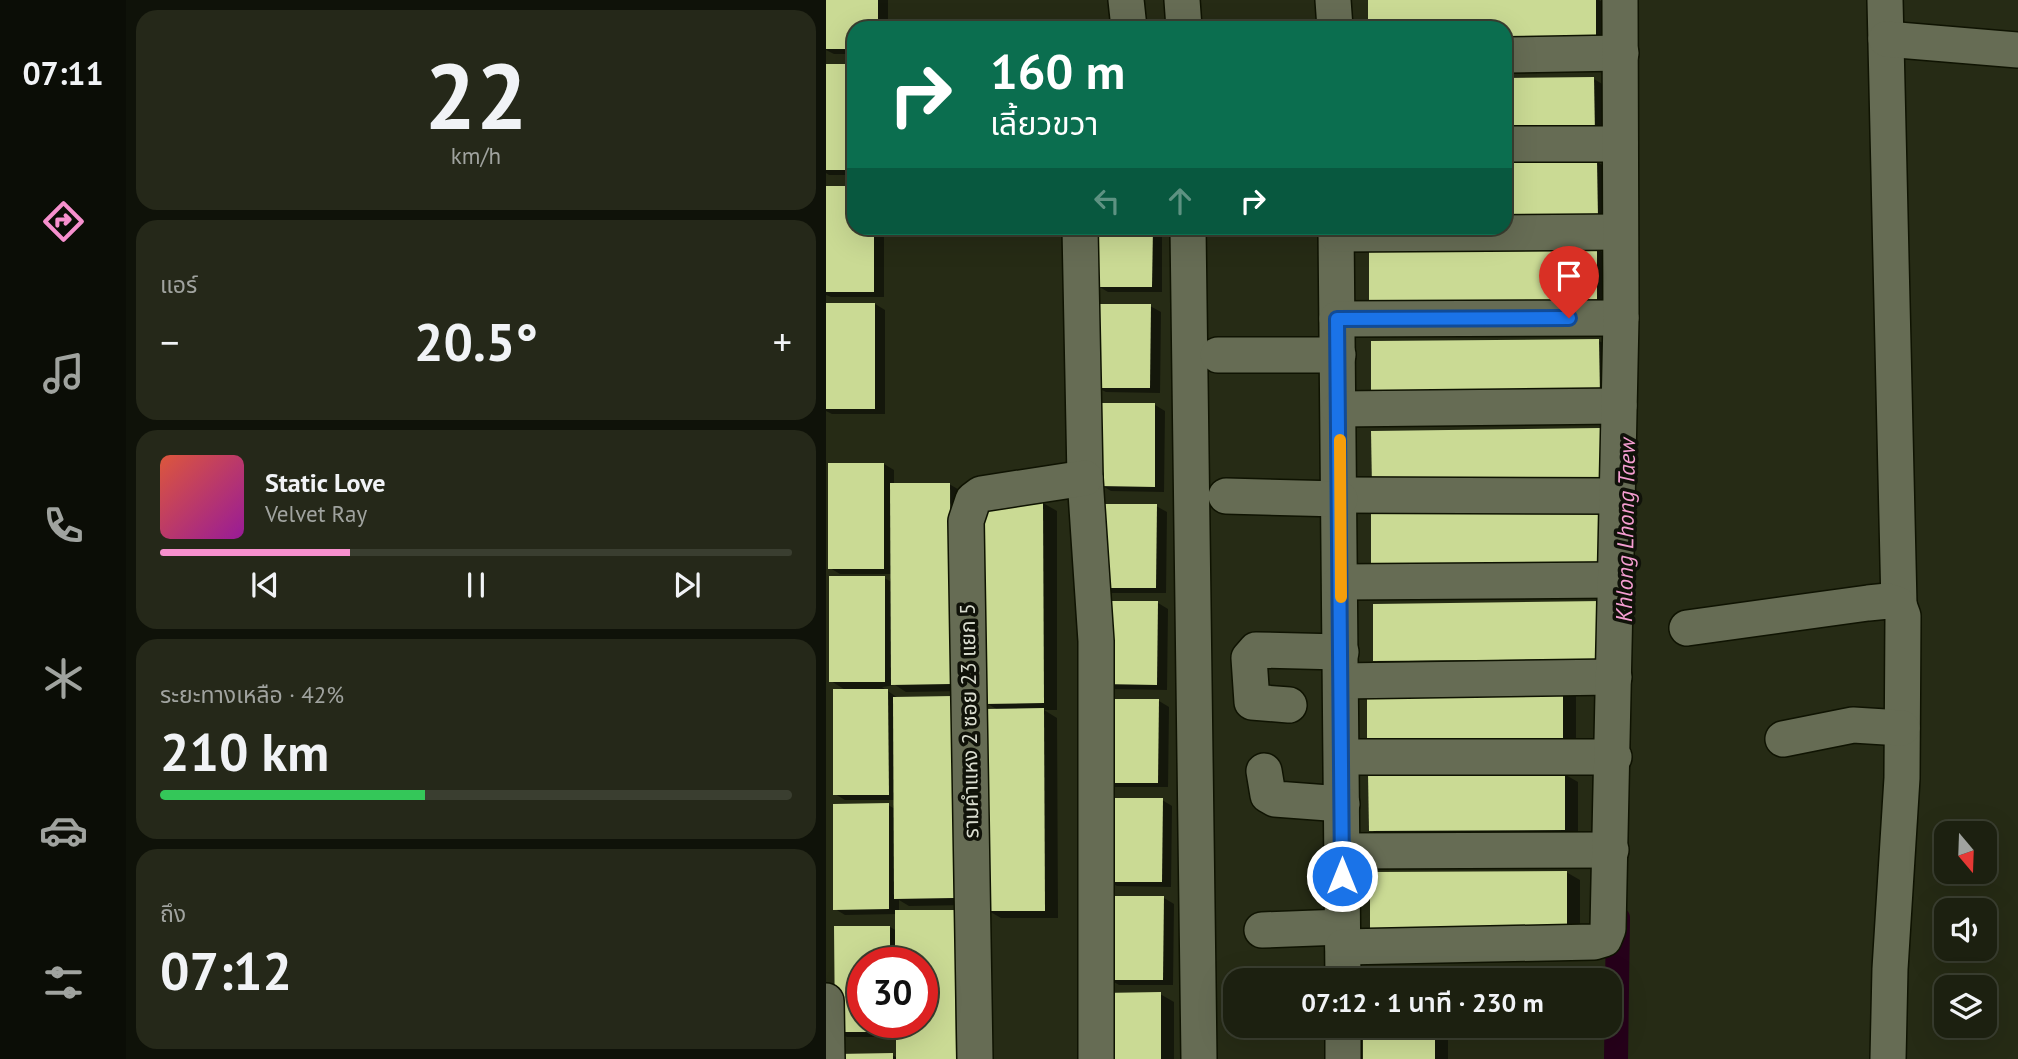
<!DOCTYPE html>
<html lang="th">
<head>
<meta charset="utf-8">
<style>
	:root { --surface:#1c2010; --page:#252819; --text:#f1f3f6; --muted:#a0a39f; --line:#3a3e30; --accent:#f790ce }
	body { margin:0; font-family:"PT Sans","Noto Sans Thai",sans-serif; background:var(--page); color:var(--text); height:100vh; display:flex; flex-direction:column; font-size:26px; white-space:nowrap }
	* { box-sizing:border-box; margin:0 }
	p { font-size:23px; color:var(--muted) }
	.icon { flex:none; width:38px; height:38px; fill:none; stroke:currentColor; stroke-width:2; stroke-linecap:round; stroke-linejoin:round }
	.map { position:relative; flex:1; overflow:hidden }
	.drawer { display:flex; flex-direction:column; gap:10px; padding:10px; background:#0f1209; width:700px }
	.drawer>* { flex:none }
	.hud { position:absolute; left:21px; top:21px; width:665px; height:214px; border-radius:21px; box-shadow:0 7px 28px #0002,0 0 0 2px var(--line); background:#0b6e4f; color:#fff; overflow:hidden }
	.needle { width:46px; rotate:161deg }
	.fabs { position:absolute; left:1108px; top:821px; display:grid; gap:14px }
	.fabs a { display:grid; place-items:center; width:63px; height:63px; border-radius:14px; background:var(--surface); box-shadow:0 7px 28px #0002,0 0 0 2px var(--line); font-size:35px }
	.speed { position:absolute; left:21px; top:947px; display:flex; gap:14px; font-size:35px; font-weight:700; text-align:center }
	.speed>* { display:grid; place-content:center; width:91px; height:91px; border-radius:50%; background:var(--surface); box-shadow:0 7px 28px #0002,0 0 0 2px var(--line); line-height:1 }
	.speed .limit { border:10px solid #d22; background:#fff; color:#111 }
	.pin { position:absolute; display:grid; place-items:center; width:60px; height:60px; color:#fff; margin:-72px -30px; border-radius:50% 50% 50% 0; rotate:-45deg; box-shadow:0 0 7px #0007 }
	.pin .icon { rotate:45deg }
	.me { position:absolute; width:77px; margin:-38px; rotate:0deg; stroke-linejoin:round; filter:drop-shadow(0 0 5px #0008) }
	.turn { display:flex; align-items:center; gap:24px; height:147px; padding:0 28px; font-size:32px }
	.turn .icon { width:91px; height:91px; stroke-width:2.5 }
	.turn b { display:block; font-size:49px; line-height:60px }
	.lanes { display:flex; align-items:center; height:66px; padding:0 28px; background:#0003; justify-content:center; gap:35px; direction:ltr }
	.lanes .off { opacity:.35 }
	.big { font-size:52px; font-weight:600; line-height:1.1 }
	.drawer .tile { flex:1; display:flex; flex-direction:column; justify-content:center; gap:10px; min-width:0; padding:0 24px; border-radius:21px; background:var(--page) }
	.drawer .dial { align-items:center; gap:0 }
	.dial b { font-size:91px; line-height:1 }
	.song { display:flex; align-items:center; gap:21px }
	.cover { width:84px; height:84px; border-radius:10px; background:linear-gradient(135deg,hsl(10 70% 55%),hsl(300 70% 35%)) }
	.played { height:7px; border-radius:4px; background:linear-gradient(90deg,var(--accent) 30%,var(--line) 30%) }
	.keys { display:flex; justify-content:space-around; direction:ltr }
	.heat { display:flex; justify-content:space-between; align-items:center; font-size:38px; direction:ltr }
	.charge { height:10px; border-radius:5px; background:linear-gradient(90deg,#34c759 42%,var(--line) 0) }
	.trip { position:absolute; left:397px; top:968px; width:399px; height:70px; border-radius:21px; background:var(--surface); box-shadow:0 7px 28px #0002,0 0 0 2px var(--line); font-weight:600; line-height:70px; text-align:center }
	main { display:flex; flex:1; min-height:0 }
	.dock { display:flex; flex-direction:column; width:126px; justify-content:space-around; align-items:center; background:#0b0d06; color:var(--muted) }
	.dock .icon { width:49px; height:49px }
	.dock .on { color:var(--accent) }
	.dock b { font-size:32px; color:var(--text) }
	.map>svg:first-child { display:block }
	.shadow { fill:#0007; fill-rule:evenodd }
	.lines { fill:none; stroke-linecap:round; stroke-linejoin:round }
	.canal { stroke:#26011a; stroke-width:24 }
	.building { fill:#cada94 }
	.minor-casing { stroke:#0f1302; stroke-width:38 }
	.minor { stroke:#666c54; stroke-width:35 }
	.route-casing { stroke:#114b97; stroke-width:18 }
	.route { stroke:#1a73e8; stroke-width:12 }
	.slow { stroke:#f59e0b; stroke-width:12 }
	.labels { text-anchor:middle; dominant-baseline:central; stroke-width:7; stroke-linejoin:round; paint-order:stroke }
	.street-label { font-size:21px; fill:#daddd0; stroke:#101209 }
	.water-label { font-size:23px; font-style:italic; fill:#f69ed2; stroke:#101209 }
</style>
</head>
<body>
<main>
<nav class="dock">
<b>07:11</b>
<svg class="icon on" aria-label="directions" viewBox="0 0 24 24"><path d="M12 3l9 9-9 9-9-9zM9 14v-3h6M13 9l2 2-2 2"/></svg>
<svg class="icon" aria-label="music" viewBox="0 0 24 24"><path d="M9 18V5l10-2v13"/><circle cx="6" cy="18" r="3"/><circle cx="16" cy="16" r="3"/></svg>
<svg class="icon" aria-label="phone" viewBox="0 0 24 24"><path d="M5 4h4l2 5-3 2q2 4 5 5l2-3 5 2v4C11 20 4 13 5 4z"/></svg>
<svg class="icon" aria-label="climate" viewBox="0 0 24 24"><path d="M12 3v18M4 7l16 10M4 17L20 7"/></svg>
<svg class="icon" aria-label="car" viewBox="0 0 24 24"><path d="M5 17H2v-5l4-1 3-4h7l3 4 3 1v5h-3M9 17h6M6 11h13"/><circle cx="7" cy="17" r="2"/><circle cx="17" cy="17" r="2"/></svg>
<svg class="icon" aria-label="filters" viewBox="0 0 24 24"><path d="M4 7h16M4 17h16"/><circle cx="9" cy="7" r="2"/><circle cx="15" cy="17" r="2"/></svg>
</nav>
<section class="drawer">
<div class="tile dial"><b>22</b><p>km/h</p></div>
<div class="tile"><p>แอร์</p>
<div class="heat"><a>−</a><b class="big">20.5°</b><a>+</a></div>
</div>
<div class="tile">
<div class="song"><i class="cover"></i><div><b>Static Love</b><p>Velvet Ray</p></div></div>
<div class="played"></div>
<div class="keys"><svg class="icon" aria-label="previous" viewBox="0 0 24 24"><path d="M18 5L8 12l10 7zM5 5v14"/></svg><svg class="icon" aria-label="pause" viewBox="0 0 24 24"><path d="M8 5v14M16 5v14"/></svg><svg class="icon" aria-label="next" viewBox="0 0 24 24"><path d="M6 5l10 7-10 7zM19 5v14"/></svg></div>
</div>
<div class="tile"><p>ระยะทางเหลือ · 42%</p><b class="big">210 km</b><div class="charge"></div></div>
<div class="tile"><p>ถึง</p><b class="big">07:12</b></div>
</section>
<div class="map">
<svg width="1192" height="1059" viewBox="0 0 1192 1059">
	<rect width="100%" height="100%" fill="#262b15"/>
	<g class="shadow">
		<path d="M0 0H62V28H28V54H8L0 50Z"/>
		<path d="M544 0H773L783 6 784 60 679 28H544Z"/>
		<path d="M28 65V175H3L0 173V66Z"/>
		<path d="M768 79 781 87 782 141 679 80Z"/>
		<path d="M771 162 785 170V225L679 163Z"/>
		<path d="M0 188H28V228H58V297H5L0 295Z"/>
		<path d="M272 228H336V292H282L272 286Z"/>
		<path d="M771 249 785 257V312L545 251Z"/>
		<path d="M49 304 59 310V414H6L0 411V305Z"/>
		<path d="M324 306 335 312 334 393 280 392 270 387Z"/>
		<path d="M773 341 787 348V403L547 343Z"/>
		<path d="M329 405 339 411 338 492 285 491 275 485Z"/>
		<path d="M773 430 787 438V493L561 495Z"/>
		<path d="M58 464 68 470V485L123 484 137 492 138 691 80 692 69 685 56 687 72 698H127L141 905 83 906 73 900V912H129L142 920 143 1059H13L66 1055 72 1058V1037H21L10 1031V928L64 927 71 931V914L19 915 9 909 62 805 69 809V800H19L9 794 21 691 5 681 58 578 66 582V574H14L4 568ZM37 962H96V1022H37Z"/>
		<path d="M217 503 231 511V710H218L231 718 232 918H175L161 910 174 711 160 703Z"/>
		<path d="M330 506 341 512 340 593H286L276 587Z"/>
		<path d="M278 603H332L342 609 341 690 287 689Z"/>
		<path d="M775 603 789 666 563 668 549 660Z"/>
		<path d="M750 692V746L542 740Z"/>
		<path d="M279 700 333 701 343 707 342 787H288L278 782Z"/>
		<path d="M738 774 752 782V837L558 838 545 830Z"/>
		<path d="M336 800 346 806 345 887 291 886 281 881Z"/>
		<path d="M740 872 754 880V935L560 936Z"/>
		<path d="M338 898 348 904 347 985H293L283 979Z"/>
		<path d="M334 994 348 1002V1059H277Z"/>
		<rect x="539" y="1026" width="83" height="33"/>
	</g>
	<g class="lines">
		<path class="canal" d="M790 1059 792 918"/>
	</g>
	<g class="building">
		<path d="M0 0H52V28H28V49H0Z"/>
		<path d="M542 0H770V53L679 54V28H542Z"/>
		<rect x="0" y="64" width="28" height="106"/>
		<path d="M768 77 769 134 679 135V78Z"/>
		<path d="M771 160 772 218 679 219V161Z"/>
		<path d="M0 186H28V228H48V292H0Z"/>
		<path d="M270 228H327L326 287H270Z"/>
		<path d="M771 248V305L543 307V250Z"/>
		<rect x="0" y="303" width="49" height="106"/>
		<path d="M269 304H325L324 388H268Z"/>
		<path d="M773 339 774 396 545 398V341Z"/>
		<path d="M274 403H329V487L273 486Z"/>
		<path d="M774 428V486L546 488 545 431Z"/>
		<rect x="2" y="463" width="56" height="106"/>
		<path d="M64 483H124L125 684 65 685Z"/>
		<path d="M217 501 218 703 158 704V502Z"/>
		<path d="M275 504H331L330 588H274Z"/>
		<path d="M773 506 774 563 545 565V508Z"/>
		<rect x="3" y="576" width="56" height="106"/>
		<path d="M276 601H332L331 685 275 684Z"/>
		<path d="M775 601 776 659 547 661V604Z"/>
		<path d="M737 682V739L541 741V683Z"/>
		<path d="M7 689H62L63 795H7Z"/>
		<path d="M127 696 128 898 68 899 67 697Z"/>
		<path d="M277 699H333L332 783H276Z"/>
		<path d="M218 708 219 911H159L158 709Z"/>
		<path d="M739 772V830L543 831 542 773Z"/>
		<path d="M280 798H337L336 882H280Z"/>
		<path d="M63 803V909L7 910V804Z"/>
		<path d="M741 871V928L544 929V872Z"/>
		<path d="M282 896H338L337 980H281Z"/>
		<path d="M69 910H129L130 1059H70V1022H96V962H69Z"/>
		<path d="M8 926H64V962H37V1022H65V1032H9Z"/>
		<path d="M335 992V1059H275V993Z"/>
		<rect x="537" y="1026" width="72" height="33"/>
		<path d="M67 1053V1059H11V1054Z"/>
	</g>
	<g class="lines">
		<defs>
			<g id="minor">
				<path d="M300 0 303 28"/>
				<path d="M356 0 358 28"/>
				<path d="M507 0 509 28"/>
				<path d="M1059 0 1073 605"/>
				<path d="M1060 39 1192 50"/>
				<path d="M679 55 795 53"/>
				<path d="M679 144H794"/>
				<path d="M254 228 259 478 270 641V1059"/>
				<path d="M362 228 373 1059"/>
				<path d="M510 228 517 980"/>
				<path d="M510 234 794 232"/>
				<path d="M511 319 795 318"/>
				<path d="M392 355H512"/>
				<path d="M513 409 793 406"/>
				<path d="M514 495 791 496"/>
				<path d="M400 496 514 499"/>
				<path d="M514 582 789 580"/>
				<path d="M861 628 1042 603 1062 601 1073 605 1077 616 1076 778 1064 969 1062 1059"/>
				<path d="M515 681 788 677"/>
				<path d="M463 705 426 702 423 658 430 650 515 652"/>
				<path d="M957 739 1027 725 1076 728"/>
				<path d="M516 757H788"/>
				<path d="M438 771 442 795 449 799 516 804"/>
				<path d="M516 851 785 850"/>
				<path d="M436 930 516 927"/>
				<path d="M517 947 768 942 778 939 782 929 795 318 794 0"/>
				<path d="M0 1001 1 1059"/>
				<path d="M517 1026V1059"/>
				<path d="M149 1059 140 521 147 500 155 494 259 478"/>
			</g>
		</defs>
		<use href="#minor" class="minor-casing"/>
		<use href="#minor" class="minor"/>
	</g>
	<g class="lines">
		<defs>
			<path id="route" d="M516 876 511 319 743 318"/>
		</defs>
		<use href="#route" class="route-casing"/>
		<use href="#route" class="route"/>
		<path class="slow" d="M514 440 515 597"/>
	</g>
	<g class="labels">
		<g class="street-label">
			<text transform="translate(143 721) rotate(-91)">รามคำแหง 2 ซอย 23 แยก 5</text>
		</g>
		<g class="water-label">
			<text transform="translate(799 530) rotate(-89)">Khlong Lhong Taew</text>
		</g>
	</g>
</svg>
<div class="fabs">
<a><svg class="needle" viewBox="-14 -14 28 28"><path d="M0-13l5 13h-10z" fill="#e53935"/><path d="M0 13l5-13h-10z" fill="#a0a39f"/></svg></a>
<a><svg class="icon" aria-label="sound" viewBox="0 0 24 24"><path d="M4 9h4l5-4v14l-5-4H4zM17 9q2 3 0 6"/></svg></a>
<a><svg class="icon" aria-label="layers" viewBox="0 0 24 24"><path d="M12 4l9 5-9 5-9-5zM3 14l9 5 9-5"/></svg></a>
</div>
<div class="speed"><div class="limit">30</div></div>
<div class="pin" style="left:743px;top:318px;background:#d93025"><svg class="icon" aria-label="arrive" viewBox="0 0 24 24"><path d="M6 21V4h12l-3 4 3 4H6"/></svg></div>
<svg class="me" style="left:516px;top:876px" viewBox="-20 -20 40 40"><circle r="17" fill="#1a73e8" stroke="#fff" stroke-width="3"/><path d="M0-11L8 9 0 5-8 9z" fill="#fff"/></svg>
<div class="trip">07:12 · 1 นาที · 230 m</div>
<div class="hud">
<div class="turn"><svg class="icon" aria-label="right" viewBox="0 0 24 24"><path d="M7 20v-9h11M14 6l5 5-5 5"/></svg><div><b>160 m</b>เลี้ยวขวา</div></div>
<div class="lanes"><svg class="icon off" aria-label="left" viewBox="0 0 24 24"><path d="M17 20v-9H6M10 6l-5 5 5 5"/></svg><svg class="icon off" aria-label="ahead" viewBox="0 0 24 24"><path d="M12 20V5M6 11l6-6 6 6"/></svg><svg class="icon" aria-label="right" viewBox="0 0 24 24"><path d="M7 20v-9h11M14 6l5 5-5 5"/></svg></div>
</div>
</div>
</main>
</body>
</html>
